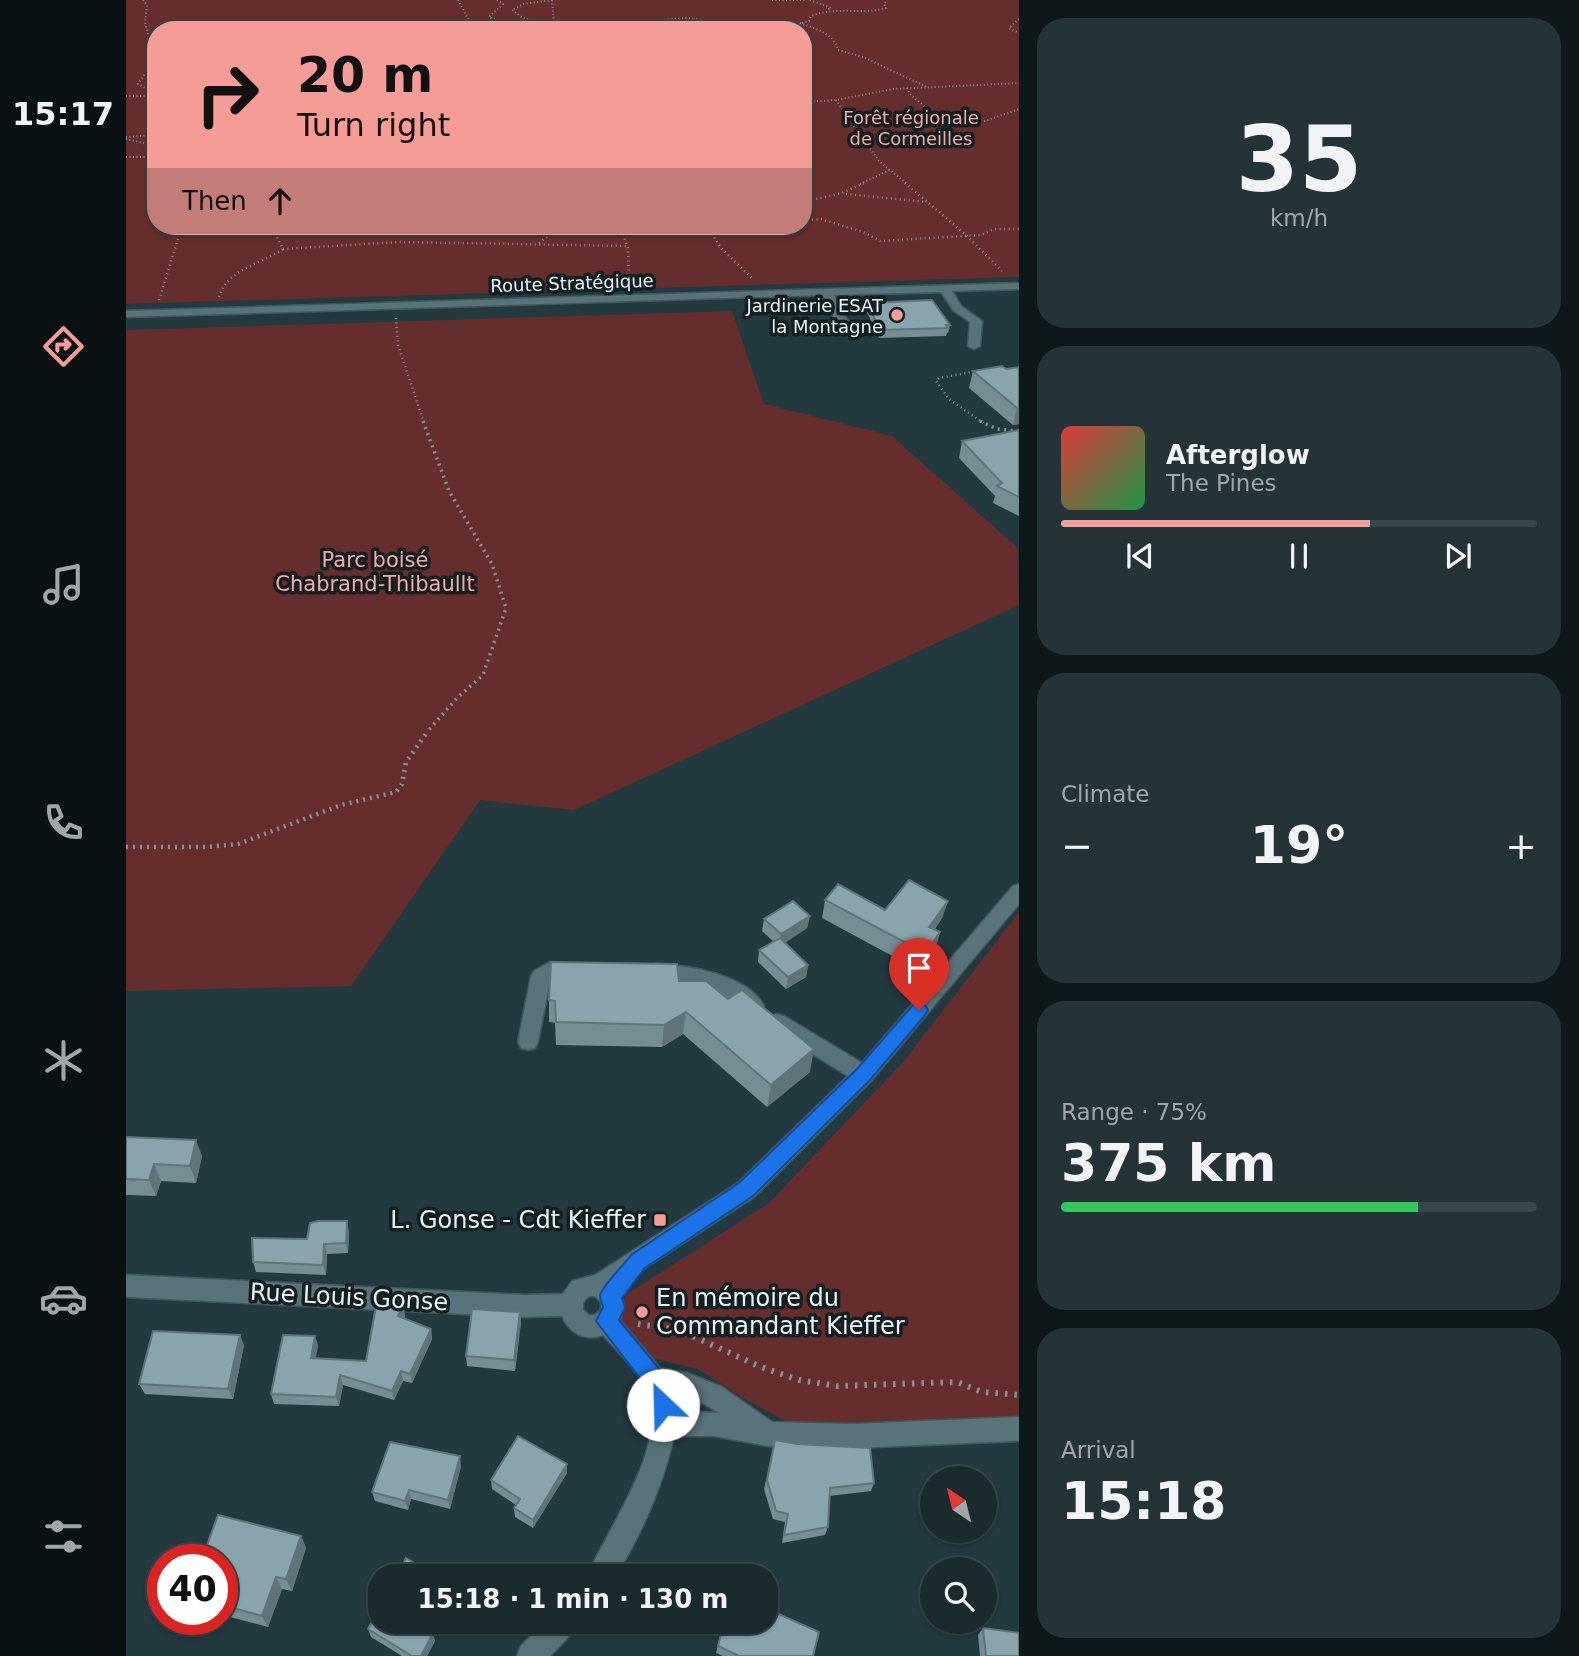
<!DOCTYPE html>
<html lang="en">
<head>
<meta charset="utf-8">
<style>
	:root { --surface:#1a2b30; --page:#233338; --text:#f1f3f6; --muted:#9fa7ab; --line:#38474c; --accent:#f59c96 }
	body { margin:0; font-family:"DejaVu Sans",sans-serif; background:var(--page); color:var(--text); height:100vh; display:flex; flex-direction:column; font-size:26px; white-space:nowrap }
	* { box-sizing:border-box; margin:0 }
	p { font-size:23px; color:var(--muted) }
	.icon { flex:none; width:38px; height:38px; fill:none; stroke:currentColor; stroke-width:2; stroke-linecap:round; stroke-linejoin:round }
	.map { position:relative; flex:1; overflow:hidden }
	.sheet { display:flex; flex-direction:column; gap:18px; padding:18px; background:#0e181a; width:560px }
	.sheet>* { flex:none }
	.guide { position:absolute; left:21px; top:21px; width:665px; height:214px; border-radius:28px; box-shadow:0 2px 5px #0004,0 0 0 2px var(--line); background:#f59c96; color:#111; overflow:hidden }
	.needle { width:46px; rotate:325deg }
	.controls { position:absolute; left:794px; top:1466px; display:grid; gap:14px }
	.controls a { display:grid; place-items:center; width:77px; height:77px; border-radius:50%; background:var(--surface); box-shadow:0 2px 5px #0004,0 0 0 2px var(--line); font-size:35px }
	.speed { position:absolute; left:21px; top:1544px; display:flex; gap:14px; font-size:35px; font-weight:700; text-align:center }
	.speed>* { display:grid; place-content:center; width:91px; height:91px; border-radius:50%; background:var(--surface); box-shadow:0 2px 5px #0004,0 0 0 2px var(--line); line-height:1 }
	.speed .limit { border:10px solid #d22; background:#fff; color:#111 }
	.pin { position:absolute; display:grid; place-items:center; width:60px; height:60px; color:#fff; margin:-72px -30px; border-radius:50% 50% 50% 0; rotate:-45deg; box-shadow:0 0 7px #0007 }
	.pin .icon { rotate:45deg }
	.me { position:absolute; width:77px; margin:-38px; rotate:336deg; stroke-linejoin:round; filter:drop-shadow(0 0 5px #0008) }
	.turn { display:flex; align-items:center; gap:24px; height:147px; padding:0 35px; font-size:32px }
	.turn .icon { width:91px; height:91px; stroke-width:2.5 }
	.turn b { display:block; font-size:49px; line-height:60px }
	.then { display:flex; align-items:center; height:66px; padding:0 35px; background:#0003; gap:14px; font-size:26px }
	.big { font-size:52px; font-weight:600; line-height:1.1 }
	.sheet .tile { flex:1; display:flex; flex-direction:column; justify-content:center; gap:10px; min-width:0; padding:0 24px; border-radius:28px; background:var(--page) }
	.sheet .dial { align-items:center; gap:0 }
	.dial b { font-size:91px; line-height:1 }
	.song { display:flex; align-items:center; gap:21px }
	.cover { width:84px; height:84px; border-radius:10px; background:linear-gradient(135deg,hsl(0 70% 55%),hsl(140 70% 35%)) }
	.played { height:7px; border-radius:4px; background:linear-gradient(90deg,var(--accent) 65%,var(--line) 65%) }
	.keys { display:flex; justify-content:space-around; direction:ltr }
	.heat { display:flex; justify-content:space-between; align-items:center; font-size:38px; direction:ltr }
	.charge { height:10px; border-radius:5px; background:linear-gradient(90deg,#34c759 75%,var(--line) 0) }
	.trip { position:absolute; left:242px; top:1564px; width:410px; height:70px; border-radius:28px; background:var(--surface); box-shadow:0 2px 5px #0004,0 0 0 2px var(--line); font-weight:600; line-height:70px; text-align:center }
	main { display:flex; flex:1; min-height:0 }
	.tab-bar { display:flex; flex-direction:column; width:126px; justify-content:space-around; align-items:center; background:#0a1113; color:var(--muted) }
	.tab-bar .icon { width:49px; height:49px }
	.tab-bar .on { color:var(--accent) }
	.tab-bar b { font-size:32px; color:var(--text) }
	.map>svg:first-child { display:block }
	.green { fill:#652d2b; fill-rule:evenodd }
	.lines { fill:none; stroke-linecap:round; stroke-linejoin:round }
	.minor-casing { stroke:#42575d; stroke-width:3 }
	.path-far4 { stroke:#83959b; stroke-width:2; stroke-dasharray:1 2.5; stroke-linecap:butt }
	.path-far3 { stroke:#83959b; stroke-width:2.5; stroke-dasharray:1 3.5; stroke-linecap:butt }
	.path-far2 { stroke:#83959b; stroke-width:3.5; stroke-dasharray:2 4.5; stroke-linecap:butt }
	.path-far1 { stroke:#83959b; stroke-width:4.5; stroke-dasharray:2 5; stroke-linecap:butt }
	.path { stroke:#83959b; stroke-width:6; stroke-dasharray:2.5 7; stroke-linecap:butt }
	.minor { fill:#59737a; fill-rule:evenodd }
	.wall { fill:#768d94 }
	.shaded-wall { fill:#607378 }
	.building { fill:#89a4ac; stroke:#607378; stroke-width:2 }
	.route { fill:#1a73e8; stroke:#114b97; stroke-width:2 }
	.poi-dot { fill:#f59c96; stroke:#141f22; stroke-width:2.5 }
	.labels { text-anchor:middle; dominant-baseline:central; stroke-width:7; stroke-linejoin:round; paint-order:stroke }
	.far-park-label { font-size:18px; fill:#f2aaa5; stroke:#141f22 }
	.far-street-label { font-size:18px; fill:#e6f4f8; stroke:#141f22 }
	.far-poi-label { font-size:18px; fill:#e6f4f8; stroke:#141f22; text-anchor:end }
	.park-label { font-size:21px; fill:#f2aaa5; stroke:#141f22 }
	.near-poi-label { font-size:24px; fill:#e6f4f8; stroke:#141f22; text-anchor:end }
	.near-street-label { font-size:24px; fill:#e6f4f8; stroke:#141f22 }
</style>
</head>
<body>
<main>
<nav class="tab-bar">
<b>15:17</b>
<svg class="icon on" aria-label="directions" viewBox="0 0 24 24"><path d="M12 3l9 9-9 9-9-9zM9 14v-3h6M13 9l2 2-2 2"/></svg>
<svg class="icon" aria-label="music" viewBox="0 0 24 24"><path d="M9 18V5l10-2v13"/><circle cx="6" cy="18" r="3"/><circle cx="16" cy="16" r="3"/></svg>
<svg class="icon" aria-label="phone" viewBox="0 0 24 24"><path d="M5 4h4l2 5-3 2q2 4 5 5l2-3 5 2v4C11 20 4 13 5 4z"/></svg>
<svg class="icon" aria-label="climate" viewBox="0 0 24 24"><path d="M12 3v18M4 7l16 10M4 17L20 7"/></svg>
<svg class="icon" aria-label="car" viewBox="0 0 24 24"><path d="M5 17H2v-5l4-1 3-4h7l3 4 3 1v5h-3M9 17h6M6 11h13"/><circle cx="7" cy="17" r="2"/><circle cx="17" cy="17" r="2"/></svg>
<svg class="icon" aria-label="filters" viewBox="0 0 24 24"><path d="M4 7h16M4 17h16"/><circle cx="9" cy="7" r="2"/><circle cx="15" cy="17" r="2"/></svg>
</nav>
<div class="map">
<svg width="893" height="1656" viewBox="0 0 893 1656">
	<rect width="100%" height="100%" fill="#223940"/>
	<g class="green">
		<path d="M0 0H893V277L0 304ZM30 30H677V226H30Z"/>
		<path d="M606 311 638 404 766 436 892 548 893 605 448 810 354 800 225 986 0 991V330Z"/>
		<path d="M893 912V1416L755 1425 665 1424 617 1398 572 1369 526 1358 496 1320 495 1306 501 1294 643 1203 778 1061Z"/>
	</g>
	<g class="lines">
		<defs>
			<g id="minor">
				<path d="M893 283V289L826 291 835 306 856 321 854 346 848 349 842 346 844 322 827 310 815 292 708 295 728 333 722 336 716 333 697 295 0 317V311Z"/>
				<path d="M893 884V904L745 1081 628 1197 491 1286 498 1304 494 1320 534 1368 561 1373 596 1387 646 1422 726 1424 893 1417V1441L726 1448 642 1446 588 1436H548C537 1486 516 1533 489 1577H461C481 1528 544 1447 521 1390 512 1370 492 1352 477 1335 459 1342 443 1333 436 1316L399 1317 0 1297V1275L399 1295 437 1294 446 1281 469 1275 612 1183 722 1076 644 1028 641 1022 644 1016 651 1014 658 1016 736 1063 887 886ZM463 1296H469L475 1302V1310L469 1315H463L457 1310V1302ZM546 1393 571 1400 593 1413 549 1411Z"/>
				<path d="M424 962 456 965 459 970 456 975 424 980 412 1042 409 1048 402 1050 395 1048 392 1042 405 976 408 971Z"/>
				<path d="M529 964C561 965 621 974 638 1006L635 1012 628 1014 578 985 522 977 519 972 522 967Z"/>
				<path d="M418 1622H450L447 1632 424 1656H391L395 1646Z"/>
			</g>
		</defs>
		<use href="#minor" class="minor-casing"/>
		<g class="path-far4">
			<path d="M17 0 21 5 19 22 28 61 12 84 30 94"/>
			<path d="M332 0 348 30"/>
			<path d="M371 0 377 4 363 17 379 24 377 30"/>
			<path d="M426 0 398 4 386 10 397 18 438 29"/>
			<path d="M426 0 428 24"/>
			<path d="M646 0H681"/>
			<path d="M684 0 705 8 701 10"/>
			<path d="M893 19 883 28 893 33"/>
			<path d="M674 23C689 29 708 33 712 50L737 57 801 87"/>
			<path d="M434 30 561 18 583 21 602 30"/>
			<path d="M649 30 683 21 685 16C710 6 735 15 760 8L758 4 761 0"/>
			<path d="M781 88 784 94 814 120 850 118 859 121 893 109"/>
			<path d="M0 96H30"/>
			<path d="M710 100 753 161 781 184"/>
			<path d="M677 102 710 100 767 89 893 83"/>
			<path d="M0 137 30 135"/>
			<path d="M0 139 30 146"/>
			<path d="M0 157H30"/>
			<path d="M734 184 764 170"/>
		</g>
		<g class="path-far3">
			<path d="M779 183 839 234 876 271"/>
			<path d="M720 194 801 202"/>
			<path d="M677 202 716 193 738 183"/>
			<path d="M677 221 695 219 737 232 754 241 855 235 868 229H893"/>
			<path d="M494 226 502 248 503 285"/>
			<path d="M581 226 595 248 627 279"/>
			<path d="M497 234 547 232 573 226"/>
			<path d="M151 236 150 230 153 226"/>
			<path d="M586 236 629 226"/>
			<path d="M413 243 432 228 443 226"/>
			<path d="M157 249 272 242 502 246"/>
			<path d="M93 297C102 268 134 265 157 249L151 237 139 226"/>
			<path d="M33 300 56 226"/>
			<path d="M270 318 272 345 298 423"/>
			<path d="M857 370 813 378 810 381 823 399 857 423"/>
		</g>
		<g class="path-far2">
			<path d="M297 421 323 491 366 564 380 608 357 675 331 698 301 732"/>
			<path d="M854 421 871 429 893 431"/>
		</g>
		<path class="path-far1" d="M0 847H81L112 844 215 805 270 792 276 784 280 762 302 731"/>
		<path class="path" d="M512 1324 553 1330 635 1367 673 1380 711 1386 831 1382 856 1392 893 1395"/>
		<use href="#minor" class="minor"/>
	</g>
	<g class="wall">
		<path d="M741 303 824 325 822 333H821L820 336 753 338 740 310Z"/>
		<path d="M893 367V424L887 425 843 388 847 371 880 369Z"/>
		<path d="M893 430V516L867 503 869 496 833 458 836 441Z"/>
		<path d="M699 900 759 910 822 901 816 918 809 929 814 932 809 950 794 971 696 918Z"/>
		<path d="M684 916 681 928 658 943 682 965 680 977 660 989 632 962 633 950 648 942 636 931 638 919Z"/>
		<path d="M553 981 684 1072 641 1107 557 1034 536 1047 430 1045 429 1023 423 1022V1000Z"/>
		<path d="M0 1137 76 1156 70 1183 35 1181 30 1196 0 1195Z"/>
		<path d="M223 1231 222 1253 201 1254 200 1275 130 1272 127 1262 181 1239Z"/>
		<path d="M277 1306 279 1316 278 1318 305 1329 306 1339 286 1383 277 1381 268 1400 217 1385 213 1406 148 1404 145 1394 189 1336 192 1346 189 1358 240 1361Z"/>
		<path d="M394 1312 395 1322 389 1371 341 1366 340 1356Z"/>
		<path d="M118 1345 107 1399 19 1394 13 1384Z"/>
		<path d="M649 1440 748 1483 745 1491 703 1496 702 1527 699 1535 656 1543 659 1522 647 1519 638 1489Z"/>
		<path d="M335 1466 324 1509 285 1499 282 1510 249 1501 246 1492Z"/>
		<path d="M441 1473 407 1528 389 1517 388 1508 390 1505 366 1489 365 1480Z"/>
		<path d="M175 1536 180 1548 166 1591 156 1589 142 1627 96 1615V1559L77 1556Z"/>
		<path d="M598 1622 687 1656H597L590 1653Z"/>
		<path d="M857 1628 893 1656H854L852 1635Z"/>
		<path d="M242 1629 306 1633 309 1641 301 1656H276L245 1637Z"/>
	</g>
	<g class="shaded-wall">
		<path d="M891 408H893V424L887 425Z"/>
		<path d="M822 901 816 918 798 944 803 927Z"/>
		<path d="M684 916 681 928 653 947 655 934Z"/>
		<path d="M814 932 809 950 794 971 799 953Z"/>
		<path d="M682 965 680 977 660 989 662 977Z"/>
		<path d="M560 1012 557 1034 536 1047 538 1025Z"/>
		<path d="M688 1049 684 1072 641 1107 645 1085Z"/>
		<path d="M70 1140 76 1156 70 1183 64 1166Z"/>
		<path d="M28 1164 35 1181 30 1196 23 1180Z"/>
		<path d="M221 1221 223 1231 222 1253 220 1243Z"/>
		<path d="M198 1244 201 1254 200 1275 197 1265Z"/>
		<path d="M277 1306 279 1316 274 1326 272 1316Z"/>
		<path d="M394 1312 395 1322 389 1371 388 1360Z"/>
		<path d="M305 1329 306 1339 286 1383 284 1374Z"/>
		<path d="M114 1335 118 1345 107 1399 102 1389Z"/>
		<path d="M189 1336 192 1346 188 1368 185 1358Z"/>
		<path d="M275 1371 277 1381 268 1400 266 1391Z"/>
		<path d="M214 1375 217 1385 213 1406 210 1397Z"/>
		<path d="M334 1456 335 1466 324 1509 322 1500Z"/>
		<path d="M441 1464V1473L407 1528V1520Z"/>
		<path d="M283 1490 285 1499 282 1510 279 1501Z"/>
		<path d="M175 1536 180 1548 166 1591 160 1579Z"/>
		<path d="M150 1577 156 1589 142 1627 136 1616Z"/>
		<path d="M306 1622H312L304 1638 302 1630Z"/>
		<path d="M307 1633 309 1641 301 1656H295Z"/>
	</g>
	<g class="building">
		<path d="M806 300 824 325H820L822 328 754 330 741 303Z"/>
		<path d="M876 366 880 369 893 367V408H891L847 371Z"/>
		<path d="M893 430V497L871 486 876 483 836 441Z"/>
		<path d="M783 880 822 901 803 927 814 932 799 953 699 900 712 884 759 910Z"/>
		<path d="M667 901 684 916 655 934 638 919Z"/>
		<path d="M654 938 682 965 662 977 633 950Z"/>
		<path d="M425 962 551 964 553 981H580L602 999 616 990 688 1049 645 1085 560 1012 538 1025 430 1022 429 1001 423 1000Z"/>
		<path d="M0 1137 70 1140 64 1166 28 1164 23 1180 0 1179Z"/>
		<path d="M192 1221H221L220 1243 198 1244 197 1265 127 1262 126 1238 181 1239 184 1223Z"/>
		<path d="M250 1306H277L272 1316 305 1329 284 1374 275 1371 266 1391 214 1375 210 1397 145 1394 157 1335 189 1336 185 1358 240 1361Z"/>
		<path d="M346 1309 394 1312 388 1360 340 1356Z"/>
		<path d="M27 1331 114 1335 102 1389 13 1384Z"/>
		<path d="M392 1436 441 1464 407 1520 388 1508 394 1499 365 1480Z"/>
		<path d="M649 1440 671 1444 744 1448 748 1483 704 1488 702 1527 658 1535 662 1514 650 1511 641 1480Z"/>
		<path d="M264 1442 334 1456 322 1500 283 1490 279 1501 246 1492Z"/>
		<path d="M92 1515 175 1536 160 1579 150 1577 136 1616 96 1605V1559H66L68 1554 77 1556Z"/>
		<path d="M280 1558 302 1571 301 1577H270Z"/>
		<path d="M254 1607V1622H306L302 1630 307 1633 295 1656H286L242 1629Z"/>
		<path d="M639 1608 693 1632 687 1656H613L592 1646 598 1622H639Z"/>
		<path d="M857 1628 893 1633V1656H860Z"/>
	</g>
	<path class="route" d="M793 1003 799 1005 802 1010 799 1015 744 1080 627 1196 519 1268 496 1298 499 1308 493 1320 535 1371 548 1405 545 1413 537 1416 529 1413 519 1385 470 1321 477 1307C476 1303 474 1300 474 1296 474 1288 499 1264 505 1255L613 1183 731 1069 787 1005Z"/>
	<g class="poi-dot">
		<circle cx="771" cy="315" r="7"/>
		<rect x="527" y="1213" width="14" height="14" rx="3.5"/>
		<circle cx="516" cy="1312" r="7"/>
	</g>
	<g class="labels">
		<g class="far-park-label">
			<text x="785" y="117">Forêt régionale<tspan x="785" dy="21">de Cormeilles</tspan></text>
		</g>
		<g class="far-street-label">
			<text transform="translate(446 283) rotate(-2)">Route Stratégique</text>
		</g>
		<g class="far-poi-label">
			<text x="757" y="305">Jardinerie ESAT<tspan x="757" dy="21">la Montagne</tspan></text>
		</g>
		<g class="park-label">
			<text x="249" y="560">Parc boisé<tspan x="249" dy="24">Chabrand-Thibaullt</tspan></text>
		</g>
		<g class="near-poi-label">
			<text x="520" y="1220">L. Gonse - Cdt Kieffer</text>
			<text x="530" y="1298" text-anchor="start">En mémoire du<tspan x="530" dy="28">Commandant Kieffer</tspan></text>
		</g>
		<g class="near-street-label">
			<text transform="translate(223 1297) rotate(3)">Rue Louis Gonse</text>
		</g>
	</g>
</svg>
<div class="controls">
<a><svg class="needle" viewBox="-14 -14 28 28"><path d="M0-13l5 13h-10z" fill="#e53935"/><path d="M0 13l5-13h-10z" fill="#9fa7ab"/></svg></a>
<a><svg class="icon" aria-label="search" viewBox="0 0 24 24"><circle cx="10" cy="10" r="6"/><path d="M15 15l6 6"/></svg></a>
</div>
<div class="speed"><div class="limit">40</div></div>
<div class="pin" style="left:793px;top:1010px;background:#d93025"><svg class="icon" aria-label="arrive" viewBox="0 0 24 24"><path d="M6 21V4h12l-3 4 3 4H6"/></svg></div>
<svg class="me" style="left:537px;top:1405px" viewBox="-20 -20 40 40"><circle r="19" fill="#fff"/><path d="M0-13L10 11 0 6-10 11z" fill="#1a73e8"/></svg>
<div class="trip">15:18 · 1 min · 130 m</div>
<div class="guide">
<div class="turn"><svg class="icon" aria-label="right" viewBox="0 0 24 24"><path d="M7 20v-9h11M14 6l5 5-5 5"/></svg><div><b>20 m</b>Turn right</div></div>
<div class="then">Then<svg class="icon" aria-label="ahead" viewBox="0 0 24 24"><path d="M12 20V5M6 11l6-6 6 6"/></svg></div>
</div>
</div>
<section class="sheet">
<div class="tile dial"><b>35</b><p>km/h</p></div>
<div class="tile">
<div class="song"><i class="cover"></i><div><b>Afterglow</b><p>The Pines</p></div></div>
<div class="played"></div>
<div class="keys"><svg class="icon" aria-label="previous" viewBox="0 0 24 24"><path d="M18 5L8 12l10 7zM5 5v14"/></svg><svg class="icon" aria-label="pause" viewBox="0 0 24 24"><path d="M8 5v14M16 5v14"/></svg><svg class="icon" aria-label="next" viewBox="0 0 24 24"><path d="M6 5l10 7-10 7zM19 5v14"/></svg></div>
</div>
<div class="tile"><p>Climate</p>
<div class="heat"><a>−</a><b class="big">19°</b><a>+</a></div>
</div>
<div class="tile"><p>Range · 75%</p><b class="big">375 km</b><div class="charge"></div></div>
<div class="tile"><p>Arrival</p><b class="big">15:18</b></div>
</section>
</main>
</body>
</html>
